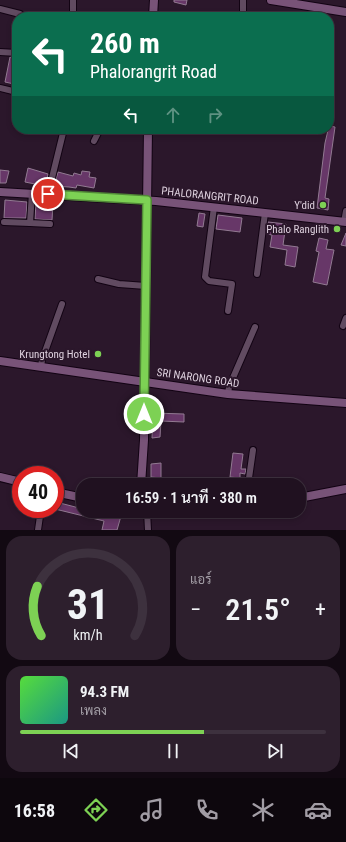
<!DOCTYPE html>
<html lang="th">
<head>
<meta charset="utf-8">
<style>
	:root { --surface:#201120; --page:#2d1f2d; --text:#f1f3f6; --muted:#a29da5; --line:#3d313e; --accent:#7dd154 }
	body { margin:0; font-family:"Roboto Condensed",Sarabun,sans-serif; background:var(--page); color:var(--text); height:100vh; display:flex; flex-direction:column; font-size:15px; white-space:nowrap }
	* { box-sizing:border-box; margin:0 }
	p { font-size:13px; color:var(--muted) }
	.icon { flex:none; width:22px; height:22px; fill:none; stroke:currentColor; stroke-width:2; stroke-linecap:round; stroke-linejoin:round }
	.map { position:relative; height:530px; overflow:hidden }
	.details { display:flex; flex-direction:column; gap:6px; padding:6px; background:#120912; flex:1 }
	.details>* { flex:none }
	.top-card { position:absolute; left:12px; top:12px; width:322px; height:122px; border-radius:16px; box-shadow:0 2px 6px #0003,0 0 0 1px var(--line); background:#0b6e4f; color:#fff; overflow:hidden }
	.speed { position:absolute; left:12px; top:466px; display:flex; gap:8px; font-size:20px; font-weight:700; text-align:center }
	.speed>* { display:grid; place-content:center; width:52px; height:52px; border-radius:50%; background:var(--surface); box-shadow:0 2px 6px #0003,0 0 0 1px var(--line); line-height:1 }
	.speed .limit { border:6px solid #d22; background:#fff; color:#111 }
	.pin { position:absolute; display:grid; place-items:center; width:34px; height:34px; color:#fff; margin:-17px; border:2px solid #fff; border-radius:50%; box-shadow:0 1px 4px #0007 }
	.me { position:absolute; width:44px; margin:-22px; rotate:0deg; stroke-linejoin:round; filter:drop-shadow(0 0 3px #0008) }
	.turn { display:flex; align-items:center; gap:14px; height:84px; padding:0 12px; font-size:18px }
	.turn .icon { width:52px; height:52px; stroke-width:2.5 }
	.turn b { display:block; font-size:28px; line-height:34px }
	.lanes { display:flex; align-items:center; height:38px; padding:0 12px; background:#0003; justify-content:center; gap:20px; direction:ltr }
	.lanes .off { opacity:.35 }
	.big { font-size:30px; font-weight:600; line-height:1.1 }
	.details .widget { flex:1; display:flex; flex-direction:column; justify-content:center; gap:6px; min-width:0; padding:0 14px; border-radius:16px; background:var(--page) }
	.details .dial { align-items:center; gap:0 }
	.dial svg { height:104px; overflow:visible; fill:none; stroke:var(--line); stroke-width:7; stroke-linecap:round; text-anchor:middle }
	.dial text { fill:var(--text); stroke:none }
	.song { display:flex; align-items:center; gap:12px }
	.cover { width:48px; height:48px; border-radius:6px; background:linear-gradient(135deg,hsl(110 70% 55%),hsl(170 70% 35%)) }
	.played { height:4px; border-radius:2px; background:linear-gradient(90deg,var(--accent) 60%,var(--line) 60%) }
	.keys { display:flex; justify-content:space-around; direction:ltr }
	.heat { display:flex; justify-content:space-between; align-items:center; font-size:22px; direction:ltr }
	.details .tiles { flex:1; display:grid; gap:6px; grid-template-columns:1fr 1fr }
	.widget:last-child { grid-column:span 2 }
	.trip { position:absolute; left:76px; top:478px; width:230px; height:40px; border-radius:16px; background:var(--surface); box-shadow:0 2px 6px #0003,0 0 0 1px var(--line); font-weight:600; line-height:40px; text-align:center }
	.tab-bar { display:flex; height:64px; justify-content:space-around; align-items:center; background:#0d070d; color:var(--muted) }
	.tab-bar .icon { width:28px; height:28px }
	.tab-bar .on { color:var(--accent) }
	.tab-bar b { font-size:18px; color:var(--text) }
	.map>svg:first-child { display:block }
	.building { fill:#673768; stroke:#927a92 }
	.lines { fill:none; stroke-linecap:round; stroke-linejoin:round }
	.street-casing { stroke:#120313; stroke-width:8 }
	.secondary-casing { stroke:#120313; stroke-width:10 }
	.street { stroke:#614b61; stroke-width:6 }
	.secondary { stroke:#785378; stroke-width:8 }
	.route-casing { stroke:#518837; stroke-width:10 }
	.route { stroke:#7dd154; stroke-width:7 }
	.poi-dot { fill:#7dd154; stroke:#2b172b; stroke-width:1.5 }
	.labels { text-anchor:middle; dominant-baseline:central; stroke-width:4; stroke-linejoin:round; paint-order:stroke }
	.street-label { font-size:11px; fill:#ded1de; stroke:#2b172b }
	.poi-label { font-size:11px; fill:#ded1de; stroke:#2b172b; text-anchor:end }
</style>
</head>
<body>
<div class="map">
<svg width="346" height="530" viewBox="0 0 346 530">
	<rect width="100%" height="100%" fill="#2b172b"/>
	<g class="building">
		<path d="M174 0H187L186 5 174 2Z"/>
		<path d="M10 57H17V69L14 84 5 82Z"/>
		<path d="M329 126 335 127 325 198 329 199 328 210 317 208 325 143Z"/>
		<path d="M28 168 48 174 46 184 41 182 40 185 25 182Z"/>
		<path d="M0 170 9 171 6 183H0Z"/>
		<path d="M82 171 90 172 89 177 96 178 94 188 77 185 76 188 69 187 54 186 58 172 73 176 74 173 81 175Z"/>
		<path d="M5 200 27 202 26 218H4Z"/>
		<path d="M36 202 53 204 52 220 35 219Z"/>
		<path d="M199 213 205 214 203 227 197 226Z"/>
		<path d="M218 215 242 218 240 232 216 229Z"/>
		<path d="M268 222 286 224 283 245 298 247 295 267 285 265 287 250 270 247 272 235 267 234Z"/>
		<path d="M346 233V246L341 245Z"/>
		<path d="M319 238 328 240 326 249 334 250 327 285 313 282 319 252 316 251Z"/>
		<path d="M153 413 184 414V422L161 421 160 437 152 438Z"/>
		<path d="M233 453 243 454 241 469H246L245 474 240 473V478L230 477Z"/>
		<path d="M161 463V478L151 477V464Z"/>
		<path d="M264 478H272L271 485H263Z"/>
		<path d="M56 502 83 509V511H92L106 514V512L121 516 117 530H102L104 521 55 509Z"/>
	</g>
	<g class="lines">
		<defs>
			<g id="street">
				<path d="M73 0V17"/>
				<path d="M243 0V17"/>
				<path d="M0 9 20 14"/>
				<path d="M0 52 17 53"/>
				<path d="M0 88 17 92"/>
				<path d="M94 141 100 129"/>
				<path d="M32 193 30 223 50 224"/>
				<path d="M48 194 64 129"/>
				<path d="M214 207 205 277 209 281 232 284 228 311"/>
				<path d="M4 222 30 223"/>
				<path d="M344 222 346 211"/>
				<path d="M257 274 265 213"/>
				<path d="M98 279 119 284 146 286"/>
				<path d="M343 326 346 318"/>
				<path d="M41 367 42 360 62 304"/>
				<path d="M228 394 229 387 255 327"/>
				<path d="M248 485 253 450"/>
				<path d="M147 511 148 530"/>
				<path d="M38 530 41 509"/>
			</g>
			<g id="secondary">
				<path d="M271 0 346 12"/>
				<path d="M153 17 154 0"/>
				<path d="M0 192 156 201 346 222"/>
				<path d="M0 361 228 394 346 403"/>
				<path d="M0 477 21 482"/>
				<path d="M141 485 144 440 148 129"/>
				<path d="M55 492 83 498"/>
				<path d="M299 498 346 489"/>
			</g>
		</defs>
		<use href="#street" class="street-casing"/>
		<use href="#secondary" class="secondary-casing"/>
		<use href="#street" class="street"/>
		<use href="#secondary" class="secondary"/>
	</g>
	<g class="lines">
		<defs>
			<path id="route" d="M48 194 147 200 144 414"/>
		</defs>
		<use href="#route" class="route-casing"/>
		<use href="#route" class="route"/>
	</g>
	<g class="poi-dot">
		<circle cx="323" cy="205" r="4"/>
		<circle cx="337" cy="229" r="4"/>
		<circle cx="98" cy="354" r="4"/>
	</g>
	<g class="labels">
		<g class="street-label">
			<text transform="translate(210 196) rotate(6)">PHALORANGRIT ROAD</text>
			<text transform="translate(198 378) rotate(8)">SRI NARONG ROAD</text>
		</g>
		<g class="poi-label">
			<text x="315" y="205">Y'did</text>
			<text x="329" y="229">Phalo Ranglith</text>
			<text x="90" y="354">Krungtong Hotel</text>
		</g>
	</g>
</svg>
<div class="speed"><div class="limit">40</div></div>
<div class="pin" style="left:48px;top:194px;background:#d93025"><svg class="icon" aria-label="arrive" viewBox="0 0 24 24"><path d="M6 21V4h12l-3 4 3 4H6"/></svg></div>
<svg class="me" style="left:144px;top:414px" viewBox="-20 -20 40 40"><circle r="17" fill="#7dd154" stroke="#fff" stroke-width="3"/><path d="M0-11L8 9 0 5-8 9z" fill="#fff"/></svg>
<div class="trip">16:59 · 1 นาที · 380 m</div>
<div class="top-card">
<div class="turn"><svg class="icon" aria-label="left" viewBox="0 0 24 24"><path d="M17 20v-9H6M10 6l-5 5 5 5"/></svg><div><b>260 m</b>Phalorangrit Road</div></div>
<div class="lanes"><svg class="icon" aria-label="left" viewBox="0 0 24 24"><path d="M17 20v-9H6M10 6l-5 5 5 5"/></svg><svg class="icon off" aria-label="ahead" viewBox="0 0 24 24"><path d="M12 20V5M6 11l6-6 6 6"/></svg><svg class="icon off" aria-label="right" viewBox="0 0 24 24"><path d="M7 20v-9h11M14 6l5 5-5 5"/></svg></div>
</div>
</div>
<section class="details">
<div class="tiles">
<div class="widget dial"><svg viewBox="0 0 100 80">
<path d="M14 69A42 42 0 1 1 86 69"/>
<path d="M14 69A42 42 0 0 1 11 31" stroke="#7dd154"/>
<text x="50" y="56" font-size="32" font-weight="700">31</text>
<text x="50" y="72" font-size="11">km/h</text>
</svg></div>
<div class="widget"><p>แอร์</p>
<div class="heat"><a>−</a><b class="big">21.5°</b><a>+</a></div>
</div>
<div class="widget">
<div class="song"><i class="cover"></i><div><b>94.3 FM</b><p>เพลง</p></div></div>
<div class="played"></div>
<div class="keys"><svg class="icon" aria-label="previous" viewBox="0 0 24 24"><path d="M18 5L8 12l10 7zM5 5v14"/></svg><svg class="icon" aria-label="pause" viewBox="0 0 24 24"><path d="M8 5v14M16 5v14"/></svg><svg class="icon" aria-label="next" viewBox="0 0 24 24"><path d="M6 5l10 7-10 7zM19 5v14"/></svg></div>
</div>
</div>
</section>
<nav class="tab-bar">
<b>16:58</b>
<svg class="icon on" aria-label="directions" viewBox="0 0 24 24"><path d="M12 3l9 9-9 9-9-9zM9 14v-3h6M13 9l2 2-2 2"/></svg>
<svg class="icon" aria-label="music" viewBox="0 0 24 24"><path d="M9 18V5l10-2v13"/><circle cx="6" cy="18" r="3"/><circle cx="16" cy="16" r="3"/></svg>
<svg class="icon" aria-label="phone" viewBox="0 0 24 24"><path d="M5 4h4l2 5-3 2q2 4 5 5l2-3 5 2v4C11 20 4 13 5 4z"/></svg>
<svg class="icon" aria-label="climate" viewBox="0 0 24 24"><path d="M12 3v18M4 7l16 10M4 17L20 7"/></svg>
<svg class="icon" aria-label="car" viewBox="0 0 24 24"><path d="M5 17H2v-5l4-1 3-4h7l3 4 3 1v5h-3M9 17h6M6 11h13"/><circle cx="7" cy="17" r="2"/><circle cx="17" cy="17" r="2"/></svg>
</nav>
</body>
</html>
